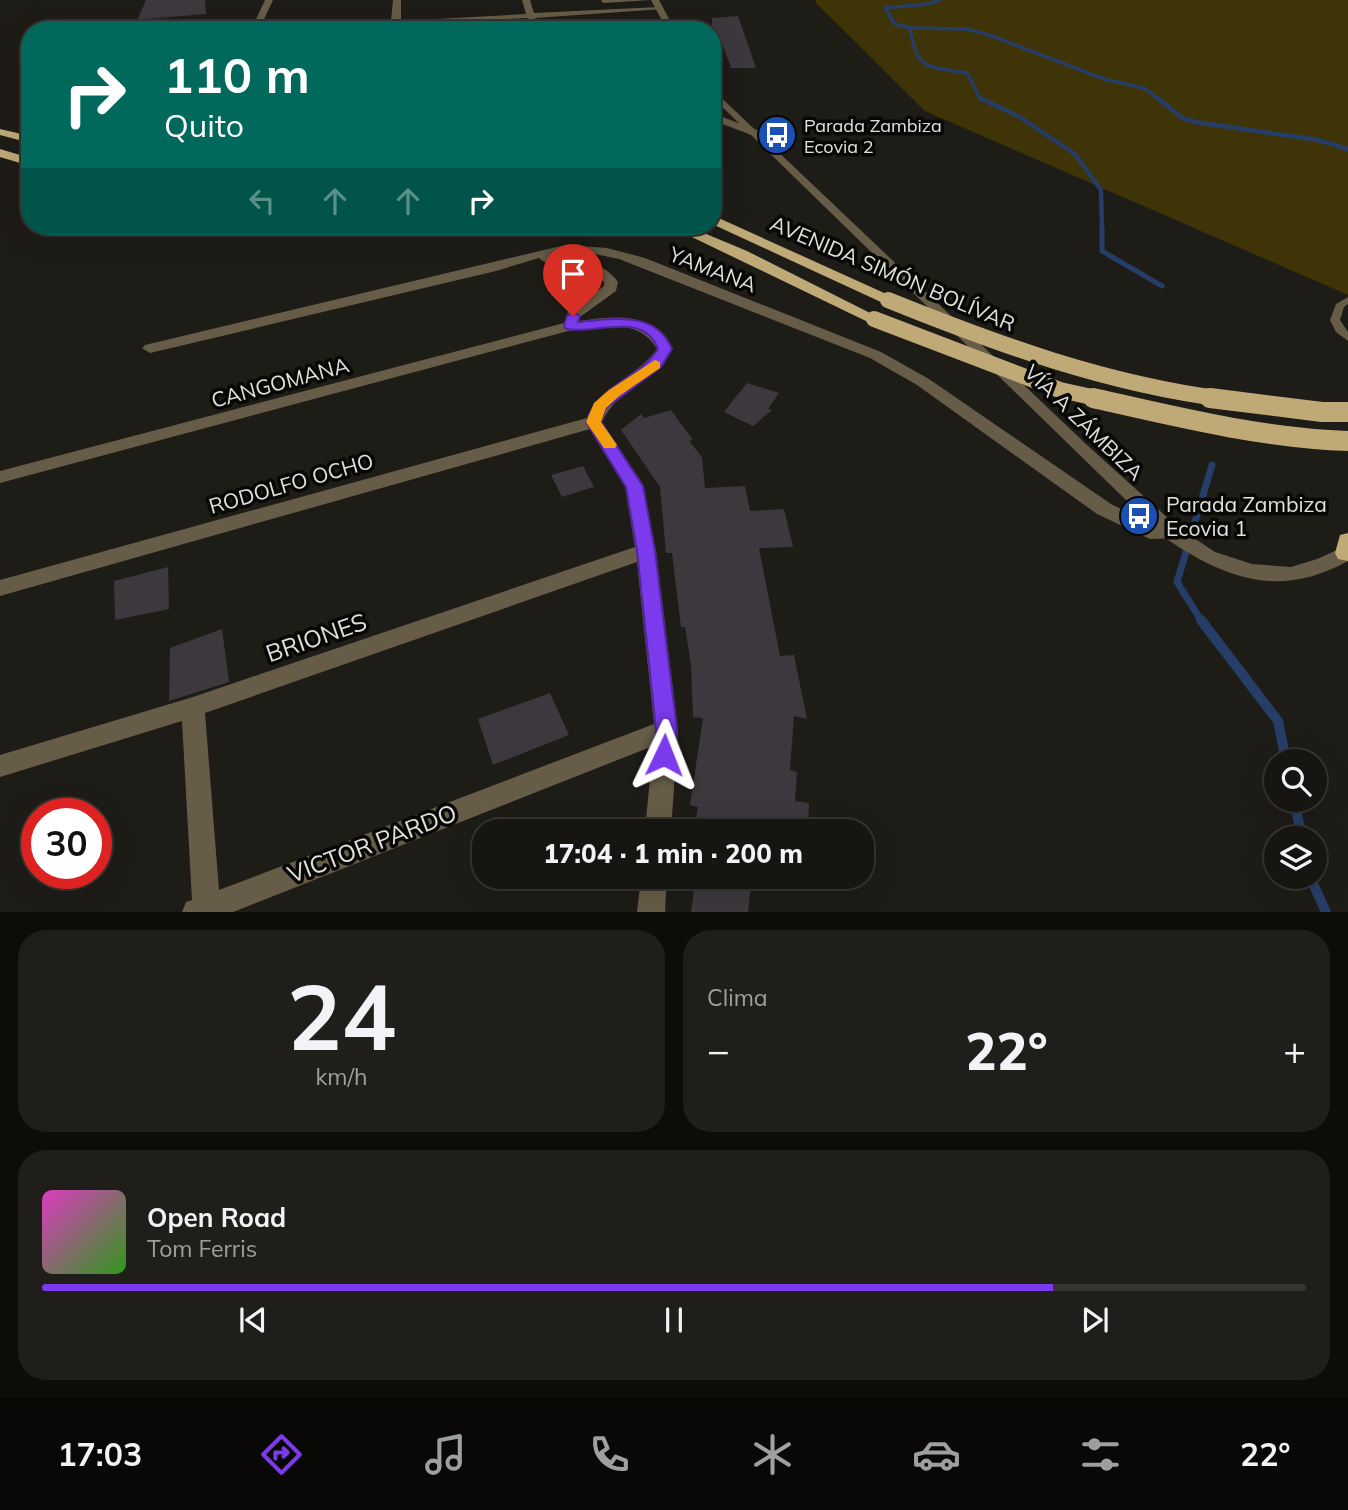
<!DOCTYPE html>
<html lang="es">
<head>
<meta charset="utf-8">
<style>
	:root { --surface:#161511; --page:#1f1e1a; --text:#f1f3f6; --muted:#9e9f9f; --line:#353431; --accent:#7c3aed }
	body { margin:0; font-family:Mulish,sans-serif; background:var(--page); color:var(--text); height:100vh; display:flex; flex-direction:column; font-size:26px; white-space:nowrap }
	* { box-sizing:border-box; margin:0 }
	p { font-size:23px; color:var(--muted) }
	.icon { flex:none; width:38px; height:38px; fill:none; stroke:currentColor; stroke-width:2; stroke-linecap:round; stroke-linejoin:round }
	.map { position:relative; height:912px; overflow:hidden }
	.details { display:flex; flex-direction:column; gap:18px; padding:18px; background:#0c0c09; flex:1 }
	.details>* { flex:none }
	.hud { position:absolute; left:21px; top:21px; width:700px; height:214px; border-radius:28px; box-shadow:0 7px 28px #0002,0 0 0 2px var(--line); background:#00695c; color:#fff; overflow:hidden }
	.tools { position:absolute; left:1264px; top:749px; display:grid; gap:14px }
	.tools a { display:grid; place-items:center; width:63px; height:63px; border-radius:50%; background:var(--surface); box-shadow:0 7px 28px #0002,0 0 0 2px var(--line); font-size:35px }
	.speed { position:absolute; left:21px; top:798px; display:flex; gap:14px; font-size:35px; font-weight:700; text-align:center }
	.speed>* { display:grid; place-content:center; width:91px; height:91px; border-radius:50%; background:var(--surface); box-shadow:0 7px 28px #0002,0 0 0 2px var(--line); line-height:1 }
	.speed .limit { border:10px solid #d22; background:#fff; color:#111 }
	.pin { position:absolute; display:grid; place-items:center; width:60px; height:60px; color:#fff; margin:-72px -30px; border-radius:50% 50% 50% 0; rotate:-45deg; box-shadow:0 0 7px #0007 }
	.pin .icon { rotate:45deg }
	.me { position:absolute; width:77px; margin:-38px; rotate:2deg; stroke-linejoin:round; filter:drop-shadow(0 0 5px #0008) }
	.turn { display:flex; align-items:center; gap:24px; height:147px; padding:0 28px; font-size:32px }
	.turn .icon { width:91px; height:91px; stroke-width:2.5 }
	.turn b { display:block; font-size:49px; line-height:60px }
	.lanes { display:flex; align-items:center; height:66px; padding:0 28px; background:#0003; justify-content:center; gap:35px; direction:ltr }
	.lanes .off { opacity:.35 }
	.big { font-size:52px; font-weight:800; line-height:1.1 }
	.details .tile { flex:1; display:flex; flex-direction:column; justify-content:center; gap:10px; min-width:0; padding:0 24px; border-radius:28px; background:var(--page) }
	.details .dial { align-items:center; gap:0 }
	.dial b { font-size:91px; line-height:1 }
	.song { display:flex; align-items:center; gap:21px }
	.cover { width:84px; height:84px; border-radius:10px; background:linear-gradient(135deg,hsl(310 70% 55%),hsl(110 70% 35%)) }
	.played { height:7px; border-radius:4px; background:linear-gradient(90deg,var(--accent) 80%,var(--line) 80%) }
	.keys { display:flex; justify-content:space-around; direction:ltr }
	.heat { display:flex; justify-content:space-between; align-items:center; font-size:38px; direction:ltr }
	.details .tiles { flex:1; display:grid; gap:18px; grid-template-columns:1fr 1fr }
	.tile:last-child { grid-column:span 2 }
	.trip { position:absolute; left:472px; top:819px; width:402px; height:70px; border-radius:28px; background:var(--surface); box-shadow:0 7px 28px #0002,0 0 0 2px var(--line); font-weight:800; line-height:70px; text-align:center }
	.menu { display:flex; height:112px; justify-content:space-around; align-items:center; background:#090807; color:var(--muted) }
	.menu .icon { width:49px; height:49px }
	.menu .on { color:var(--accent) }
	.menu b { font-size:32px; color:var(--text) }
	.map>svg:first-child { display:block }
	.green { fill:#3e3407 }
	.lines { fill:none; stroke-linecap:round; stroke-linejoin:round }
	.stream-far4 { stroke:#263e67; stroke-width:3.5 }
	.stream-far3 { stroke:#263e67; stroke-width:4.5 }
	.stream-far2 { stroke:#263e67; stroke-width:5 }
	.stream-far1 { stroke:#263e67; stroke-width:7 }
	.stream { stroke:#263e67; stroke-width:10 }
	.building { fill:#3d383d }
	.service { fill:#665c47; fill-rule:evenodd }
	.minor { fill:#665c47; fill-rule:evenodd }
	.tertiary { fill:#665c47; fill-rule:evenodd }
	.trunk { fill:#bfa977; fill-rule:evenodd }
	.trunk-bridge-far1 { stroke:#bfa977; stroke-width:16 }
	.trunk-bridge { stroke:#bfa977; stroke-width:20 }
	.route { fill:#7c3aed; stroke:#51269a; stroke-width:2 }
	.slow { fill:#f59e0b }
	.labels { text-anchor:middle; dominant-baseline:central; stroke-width:7; stroke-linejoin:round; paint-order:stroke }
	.far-poi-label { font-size:18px; fill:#e1e0dc; stroke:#070705; text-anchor:start }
	.street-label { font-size:21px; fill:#e1e0dc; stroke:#070705 }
	.poi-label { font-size:21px; fill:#e1e0dc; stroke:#070705; text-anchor:start }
	.near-street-label { font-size:24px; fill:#e1e0dc; stroke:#070705 }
</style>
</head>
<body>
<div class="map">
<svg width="1348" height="912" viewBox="0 0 1348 912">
	<rect width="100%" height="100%" fill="#1e1c17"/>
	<path class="green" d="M816 0H1348V295L925 111 815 2Z"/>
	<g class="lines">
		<g class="stream-far4">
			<path d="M940 0 928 4 885 8 895 24 910 28C917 72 928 66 967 73L981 100"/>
			<path d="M910 28 967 29 992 36 1104 79 1144 88 1160 100"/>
		</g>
		<g class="stream-far3">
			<path d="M980 98 1018 116 1075 154 1101 190 1102 230"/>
			<path d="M1157 98 1183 118 1195 122 1318 140 1348 149"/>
		</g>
		<path class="stream-far2" d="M1102 228V251L1162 286"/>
		<path class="stream-far1" d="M1202 622 1177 582 1212 465"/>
		<g class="stream">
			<path d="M1201 620 1278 721 1286 761"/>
			<path d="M1294 800 1302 838"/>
			<path d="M1310 877 1326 912"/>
		</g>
	</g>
	<g class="building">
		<path d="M146 0H205L206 14 137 20Z"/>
		<path d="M738 16 756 68H731L721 40H712V18Z"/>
		<path d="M747 383 779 393 768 409 772 410 753 426 724 412Z"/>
		<path d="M671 410 693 440 689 441 702 457 705 488 745 486 750 511 784 509 793 547 759 548 780 656 794 655 807 719 794 716 790 770 797 772 795 801 809 803 808 831H694L698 807 690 805 703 718 693 717 691 665 685 627H681L672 553H666L660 487 621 430 641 414 644 418Z"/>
		<path d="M583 466 594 487 562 497 551 475Z"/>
		<path d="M168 567 169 609 115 620 114 581Z"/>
		<path d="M222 629 229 682 169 701 170 648Z"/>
		<path d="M550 693 569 735 493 765 478 719Z"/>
		<path d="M696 877H752L748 912H691Z"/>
	</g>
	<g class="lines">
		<g class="service">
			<path d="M601 0H651L603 3Z"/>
			<path d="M1348 297V304L1344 307 1340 320 1348 332V341L1336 332 1330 320 1336 304Z"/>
		</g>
		<g class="minor">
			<path d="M265 0H273L259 30H251Z"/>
			<path d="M393 0H401V21L526 14 522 0H530L534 13 659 7 663 9 535 18 539 30H531L528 18 400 25 391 21Z"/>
			<path d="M712 113 762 132 763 134 754 136 712 120Z"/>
			<path d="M565 245 607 248 645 258 881 352 929 379 1111 504 1153 525 1179 528 1182 533 1179 538 1150 539 1097 514 917 385 870 358 619 259 590 253 554 255 551 256C576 258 602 260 618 282L616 291 580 317 579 321C618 316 650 311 673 349 652 378 617 390 602 422L643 487 656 551 678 730 671 831H645L653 746 233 912H182L186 902 192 900 182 721 0 777V755L193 697 635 547 625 487 590 429 0 596V580L587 418C603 386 637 376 657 349 639 317 602 327 572 330L0 483V471L564 323 568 312 604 286V282C585 260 550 271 539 258L496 271 150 353 142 348 145 345ZM637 562 654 724 219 890 205 713Z"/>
			<path d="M641 877H667L665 912H637Z"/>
		</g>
		<g class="tertiary">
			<path d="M651 0H659L675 30H667Z"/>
			<path d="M712 89 1087 445 1179 528 1215 552 1252 564 1291 567 1317 559 1346 546 1348 561C1279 599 1226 579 1165 538L712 97Z"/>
		</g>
		<g class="trunk">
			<path d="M0 129 30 136V143L0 135Z"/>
			<path d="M0 149 30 158V166L0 157Z"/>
			<path d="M712 215 893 297 896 300 893 303H883L712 224Z"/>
			<path d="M669 226H687L747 251 882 319 874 324 868 322Z"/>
			<path d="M1348 533V561L1338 559 1335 553 1340 535Z"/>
		</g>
		<g class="trunk-bridge-far1">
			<path d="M888 300C997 344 1106 384 1224 399"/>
			<path d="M874 319 1060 390 1101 399"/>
		</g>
		<g class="trunk-bridge">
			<path d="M1093 398C1177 417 1262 438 1348 441"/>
			<path d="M1210 398 1322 412H1348"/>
		</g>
	</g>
	<path class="route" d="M573 312 580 316 578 322C613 319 656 310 672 349L661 367 606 408 601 422 643 486 655 551 677 730 672 762 664 765 657 762 653 755 656 730 637 551 626 487 586 422C600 383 638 380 658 349 643 310 596 335 566 329L564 326 567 316Z"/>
	<path class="slow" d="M655 360 660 362V368L619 396 606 408 601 422 617 445 615 448H604L586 422 594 403 609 390Z"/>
	<defs>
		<symbol id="bus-disc" viewBox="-11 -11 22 22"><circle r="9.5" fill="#1a4fb4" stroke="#070705"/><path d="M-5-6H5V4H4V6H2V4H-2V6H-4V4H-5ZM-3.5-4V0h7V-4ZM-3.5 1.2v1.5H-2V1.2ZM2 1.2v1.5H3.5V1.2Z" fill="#fff"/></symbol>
	</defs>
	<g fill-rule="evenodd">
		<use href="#bus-disc" x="755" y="113" width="44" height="44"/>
		<use href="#bus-disc" x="1117" y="494" width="44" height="44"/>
	</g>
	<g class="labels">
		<g class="far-poi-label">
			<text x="804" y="125">Parada Zambiza<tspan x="804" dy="21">Ecovia 2</tspan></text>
		</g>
		<g class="street-label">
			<text transform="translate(713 269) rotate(21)">YAMANA</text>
			<text transform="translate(893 273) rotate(23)">AVENIDA SIMÓN BOLÍVAR</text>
			<text transform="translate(280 382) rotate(-15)">CANGOMANA</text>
			<text transform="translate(1084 422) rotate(44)">VÍA A ZÁMBIZA</text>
			<text transform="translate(291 483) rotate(-16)">RODOLFO OCHO</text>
		</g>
		<g class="poi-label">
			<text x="1166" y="504">Parada Zambiza<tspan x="1166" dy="24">Ecovia 1</tspan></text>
		</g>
		<g class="near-street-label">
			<text transform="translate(316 637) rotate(-19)">BRIONES</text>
			<text transform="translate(372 843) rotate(-21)">VICTOR PARDO</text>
		</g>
	</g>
</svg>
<div class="tools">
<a><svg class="icon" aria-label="search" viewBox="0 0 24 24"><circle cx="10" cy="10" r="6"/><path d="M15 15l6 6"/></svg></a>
<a><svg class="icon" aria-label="layers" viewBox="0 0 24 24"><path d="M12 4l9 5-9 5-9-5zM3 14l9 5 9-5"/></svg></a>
</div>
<div class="speed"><div class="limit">30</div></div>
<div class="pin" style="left:573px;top:316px;background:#d93025"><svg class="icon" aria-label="arrive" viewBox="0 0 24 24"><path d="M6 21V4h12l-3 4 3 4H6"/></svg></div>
<svg class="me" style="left:664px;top:755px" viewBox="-20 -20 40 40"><path d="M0-17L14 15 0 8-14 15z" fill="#7c3aed" stroke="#fff" stroke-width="4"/></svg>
<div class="trip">17:04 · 1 min · 200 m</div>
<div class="hud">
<div class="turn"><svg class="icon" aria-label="right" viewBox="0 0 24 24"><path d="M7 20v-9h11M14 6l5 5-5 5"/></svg><div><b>110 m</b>Quito</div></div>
<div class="lanes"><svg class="icon off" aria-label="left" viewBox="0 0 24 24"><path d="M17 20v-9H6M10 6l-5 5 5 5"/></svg><svg class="icon off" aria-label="ahead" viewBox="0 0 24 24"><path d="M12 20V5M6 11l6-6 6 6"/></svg><svg class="icon off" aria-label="ahead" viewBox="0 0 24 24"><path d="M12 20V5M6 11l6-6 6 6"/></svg><svg class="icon" aria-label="right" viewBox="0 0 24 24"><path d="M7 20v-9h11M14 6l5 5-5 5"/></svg></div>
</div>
</div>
<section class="details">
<div class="tiles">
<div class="tile dial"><b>24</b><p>km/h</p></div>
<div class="tile"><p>Clima</p>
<div class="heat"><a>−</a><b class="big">22°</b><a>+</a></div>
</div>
<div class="tile">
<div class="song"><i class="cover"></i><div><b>Open Road</b><p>Tom Ferris</p></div></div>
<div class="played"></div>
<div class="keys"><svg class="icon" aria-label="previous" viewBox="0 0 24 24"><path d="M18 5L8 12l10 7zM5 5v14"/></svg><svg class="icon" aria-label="pause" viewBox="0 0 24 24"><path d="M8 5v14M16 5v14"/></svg><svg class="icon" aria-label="next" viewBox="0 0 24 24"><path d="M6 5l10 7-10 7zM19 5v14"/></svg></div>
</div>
</div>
</section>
<nav class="menu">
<b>17:03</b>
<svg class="icon on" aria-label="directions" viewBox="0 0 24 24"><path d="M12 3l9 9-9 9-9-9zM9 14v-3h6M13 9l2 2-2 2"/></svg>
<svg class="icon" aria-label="music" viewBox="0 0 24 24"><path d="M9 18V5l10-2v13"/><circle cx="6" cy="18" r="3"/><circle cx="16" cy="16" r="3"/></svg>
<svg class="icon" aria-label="phone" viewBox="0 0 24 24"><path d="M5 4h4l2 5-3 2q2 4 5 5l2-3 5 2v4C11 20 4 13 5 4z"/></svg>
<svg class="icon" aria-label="climate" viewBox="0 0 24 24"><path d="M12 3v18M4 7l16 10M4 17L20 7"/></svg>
<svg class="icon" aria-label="car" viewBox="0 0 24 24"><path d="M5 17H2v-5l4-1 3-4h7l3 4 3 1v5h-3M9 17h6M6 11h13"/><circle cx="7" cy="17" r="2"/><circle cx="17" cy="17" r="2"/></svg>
<svg class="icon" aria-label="filters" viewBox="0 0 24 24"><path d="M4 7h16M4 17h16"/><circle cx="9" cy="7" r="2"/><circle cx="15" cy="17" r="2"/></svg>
<b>22°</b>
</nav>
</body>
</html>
